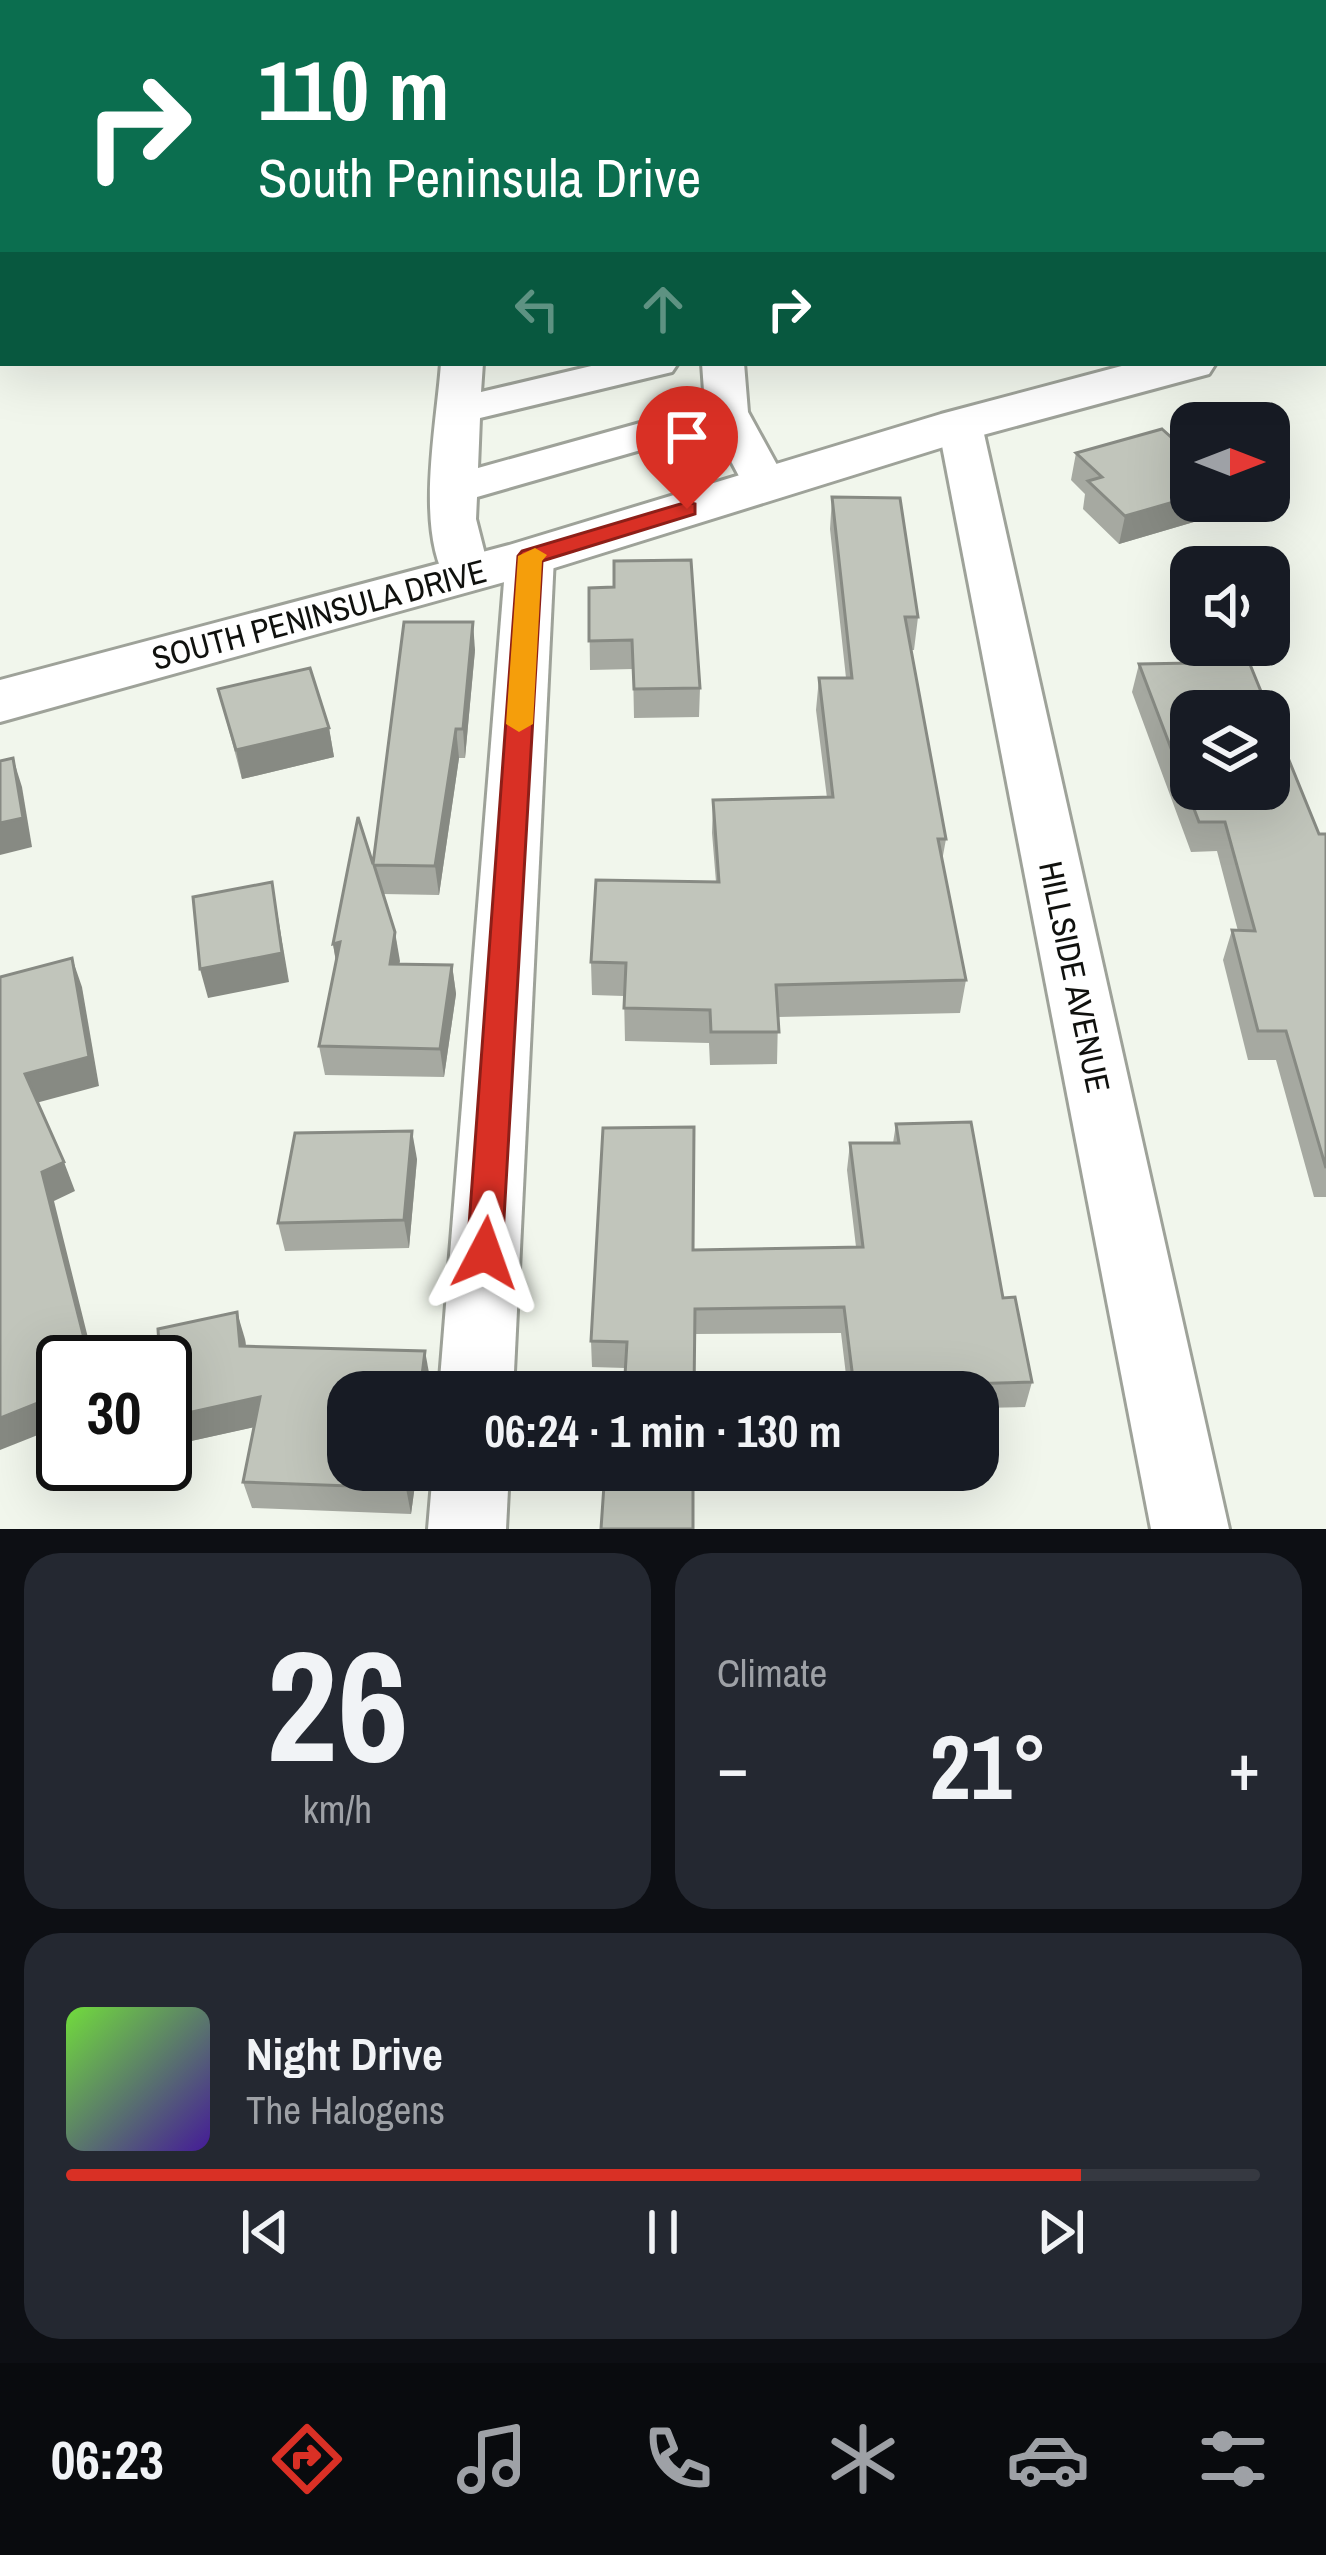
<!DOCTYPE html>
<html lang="en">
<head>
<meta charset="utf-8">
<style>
	:root { --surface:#171b24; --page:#242831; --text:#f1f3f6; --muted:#9ea1a6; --line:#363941; --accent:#d93025 }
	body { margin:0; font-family:"Archivo Narrow",sans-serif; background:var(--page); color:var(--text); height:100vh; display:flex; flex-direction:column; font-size:45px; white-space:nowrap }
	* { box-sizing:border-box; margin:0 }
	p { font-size:39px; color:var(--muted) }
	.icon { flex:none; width:66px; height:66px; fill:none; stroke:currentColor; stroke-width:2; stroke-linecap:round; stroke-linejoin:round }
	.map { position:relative; height:1529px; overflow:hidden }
	.sheet { display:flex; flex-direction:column; gap:24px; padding:24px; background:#0d0f14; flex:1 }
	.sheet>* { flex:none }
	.hud { position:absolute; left:0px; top:0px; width:1326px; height:366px; box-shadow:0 12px 48px #0002; background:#0b6e4f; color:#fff; overflow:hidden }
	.needle { width:78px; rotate:90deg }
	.controls { position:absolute; left:1170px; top:402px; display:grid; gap:24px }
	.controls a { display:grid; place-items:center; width:120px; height:120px; border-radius:24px; background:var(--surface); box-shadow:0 12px 48px #0002; font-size:60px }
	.speed { position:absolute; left:36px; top:1335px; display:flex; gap:24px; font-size:60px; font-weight:700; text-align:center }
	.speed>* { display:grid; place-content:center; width:156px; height:156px; border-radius:50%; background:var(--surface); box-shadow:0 12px 48px #0002; line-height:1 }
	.speed .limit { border:6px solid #111; border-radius:18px; background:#fff; color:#111 }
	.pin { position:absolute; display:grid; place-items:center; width:102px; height:102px; color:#fff; margin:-123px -51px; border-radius:50% 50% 50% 0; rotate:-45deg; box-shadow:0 0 12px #0007 }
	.pin .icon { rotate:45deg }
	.me { position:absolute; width:132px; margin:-66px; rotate:4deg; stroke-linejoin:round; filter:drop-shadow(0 0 9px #0008) }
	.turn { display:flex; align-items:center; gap:42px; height:252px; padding:0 60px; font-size:54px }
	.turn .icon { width:156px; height:156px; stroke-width:2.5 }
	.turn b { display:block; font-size:84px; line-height:102px }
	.lanes { display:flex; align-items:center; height:114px; padding:0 60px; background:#0003; justify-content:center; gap:60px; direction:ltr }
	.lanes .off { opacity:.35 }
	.big { font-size:90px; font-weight:700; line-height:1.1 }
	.sheet .tile { flex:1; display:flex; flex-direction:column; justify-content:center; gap:18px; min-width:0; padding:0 42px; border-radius:36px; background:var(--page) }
	.sheet .dial { align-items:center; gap:0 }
	.dial b { font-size:156px; line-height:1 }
	.song { display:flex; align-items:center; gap:36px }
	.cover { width:144px; height:144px; border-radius:18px; background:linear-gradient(135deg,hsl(100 70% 55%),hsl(260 70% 35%)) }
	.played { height:12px; border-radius:6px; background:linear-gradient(90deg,var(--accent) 85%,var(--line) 85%) }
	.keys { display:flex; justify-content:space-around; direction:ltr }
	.heat { display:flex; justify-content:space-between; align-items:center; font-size:66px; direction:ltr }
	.sheet .tiles { flex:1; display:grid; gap:24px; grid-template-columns:1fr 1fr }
	.tile:last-child { grid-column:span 2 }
	.trip { position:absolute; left:327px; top:1371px; width:672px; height:120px; border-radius:36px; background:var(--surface); box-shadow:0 12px 48px #0002; font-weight:700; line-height:120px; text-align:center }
	.tabs { display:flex; height:192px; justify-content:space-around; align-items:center; background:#090b0e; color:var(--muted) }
	.tabs .icon { width:84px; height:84px }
	.tabs .current { color:var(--accent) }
	.tabs b { font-size:54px; color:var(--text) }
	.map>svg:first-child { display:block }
	.water { fill:#8ba363 }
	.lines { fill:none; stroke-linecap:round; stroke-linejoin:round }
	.minor-casing { stroke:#9ea299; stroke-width:6 }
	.major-casing { stroke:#9ea299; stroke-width:6 }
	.minor { fill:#fff; fill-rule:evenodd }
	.major { fill:#fff; fill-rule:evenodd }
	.wall { fill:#a6a9a1 }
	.shaded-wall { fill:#878a83 }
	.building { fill:#c1c5bb; stroke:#878a83; stroke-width:3; fill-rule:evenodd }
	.route { fill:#d93025; stroke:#8d1f18; stroke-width:3 }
	.slow { fill:#f59e0b }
	.labels { text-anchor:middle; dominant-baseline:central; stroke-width:9; stroke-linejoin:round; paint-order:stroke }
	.street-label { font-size:33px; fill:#10110e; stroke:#fff }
</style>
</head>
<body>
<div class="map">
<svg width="1326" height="1529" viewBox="0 0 1326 1529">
	<rect width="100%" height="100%" fill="#f1f6ec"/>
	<path class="water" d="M0 0H751L3 3 0 182Z"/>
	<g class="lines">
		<defs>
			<g id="minor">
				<path d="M1326 2V29L1322 3Z"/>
				<path d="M441 363H483L481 392 604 363H678L672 372 480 418 478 468 705 405 702 363H744L748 412 788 485 781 495 765 499 749 495 714 429 477 497 476 519 490 574 483 584 466 589 449 584C414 533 437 423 441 363Z"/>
				<path d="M960 412 975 416 982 425 1229 1529H1151L938 425 945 416Z"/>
				<path d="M530 543 547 547 554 557 513 1392H439L506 557 513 547Z"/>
				<path d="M433 1470H509L506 1529H428Z"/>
			</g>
			<g id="major">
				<rect x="1323" y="312" width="3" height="30"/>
				<path d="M1133 363H1216L1209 374 979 436 551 569 0 722V680L509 545 941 414Z"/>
			</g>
		</defs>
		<use href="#minor" class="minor-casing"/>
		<use href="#major" class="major-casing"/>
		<use href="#minor" class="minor"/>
		<use href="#major" class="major"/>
	</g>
	<g class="wall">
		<rect x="0" y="183" width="3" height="87"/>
		<path d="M1076 453 1191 501H1224L1221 514 1119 544 1083 509 1085 494 1071 480Z"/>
		<path d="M832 497 918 617 914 650H911L946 839 942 861 966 980 960 1013 778 1017 777 1064 710 1065 709 1043 625 1041 624 996 592 995 591 962 716 882 712 833 713 800 827 798 816 710 819 678H846L830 529Z"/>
		<path d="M589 588 700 688 699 717 634 718 633 669 590 670Z"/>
		<path d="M475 650 465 758H459L439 895 383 894 395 932 399 964 452 965 456 994 444 1077 325 1075 319 1046 336 962 333 944Z"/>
		<path d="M1139 664 1319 834H1326V1197H1314L1276 1060H1248L1223 960 1232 930 1238 931 1217 851 1191 852 1132 692Z"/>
		<path d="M218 689 329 728 334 757 242 779Z"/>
		<path d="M896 1124 1003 1298 1032 1382 1025 1407 978 1408V1392H848L841 1333 695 1334 625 1368 592 1367 591 1341 693 1250 856 1247 847 1170 850 1143H893Z"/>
		<path d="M417 1159 409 1248 285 1251 278 1223Z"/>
		<path d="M245 1339 246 1346 430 1378 348 1470H417L411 1514 252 1508 243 1482 254 1427 173 1445Z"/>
	</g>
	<g class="shaded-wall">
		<path d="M1191 497V501H1224L1221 514 1119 544 1125 516Z"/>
		<path d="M473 622 475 650 465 758 463 729Z"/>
		<path d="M329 728 334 757 242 779 236 750Z"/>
		<path d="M456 729 459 758 439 895 435 866Z"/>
		<path d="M13 758 22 787 32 847 0 855V823Z"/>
		<path d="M272 882 289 982 208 998 200 969Z"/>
		<path d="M395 932 400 961 394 993 390 964Z"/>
		<path d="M340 942 338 973 333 944Z"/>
		<path d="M72 958 82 987 99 1086 36 1103 25 1074Z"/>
		<path d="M452 965 456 994 444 1077 440 1049Z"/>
		<path d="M412 1131 417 1159 409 1248 404 1220Z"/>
		<path d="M64 1162 75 1191 54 1201 94 1362H90L42 1172Z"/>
		<path d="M237 1312 245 1339 249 1373 240 1346Z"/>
		<path d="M425 1351 430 1378 428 1392H420Z"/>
		<path d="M63 1393V1425L0 1450V1418Z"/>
		<path d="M260 1397 268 1424 173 1445 165 1424V1418Z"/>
		<path d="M408 1470H417L411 1514 406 1488Z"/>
	</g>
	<g class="building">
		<path d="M0 196H3V250H0L3 244H0Z"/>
		<path d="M1162 429 1191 455V497L1125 516 1088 481 1102 477 1076 453Z"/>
		<path d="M832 497 900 498 918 617H905L946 839H938L966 980 776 985 779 1032H711L710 1010 624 1008 626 963 591 962 596 880 719 882 713 800 833 797 819 678H852Z"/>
		<path d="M691 560 700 688 634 689 632 640 589 641V588L614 587V561Z"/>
		<path d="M404 622H473L463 729H456L435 866 374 865 395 932 390 964 452 965 440 1049 319 1046 340 942 333 944 358 817 373 864Z"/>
		<path d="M1249 662 1319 834H1326V1168L1286 1031H1258L1232 930 1255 931 1225 822H1199L1139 664ZM1191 711H1269V789H1191Z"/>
		<path d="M310 668 329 728 236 750 218 689Z"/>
		<path d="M13 758 23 818 0 823V761Z"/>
		<path d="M272 882 282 953 200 969 193 897Z"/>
		<path d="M72 958 89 1057 25 1074 64 1162 42 1172 90 1362H63V1393L0 1418V977Z"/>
		<path d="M971 1122 1003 1298 1015 1297 1032 1382 854 1387 844 1307 695 1309 694 1392H624L627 1342 591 1341 603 1128 694 1127 693 1250 863 1247 850 1143H899L896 1124Z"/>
		<path d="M412 1131 404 1220 278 1223 295 1133Z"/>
		<path d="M237 1312 240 1346 425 1351 420 1392H348V1470H408L406 1488 243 1482 260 1397 165 1418V1362H160L158 1329Z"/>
		<path d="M619 1470H693V1529H601L604 1485H618Z"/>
	</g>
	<path class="route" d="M687 502 695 504V514L542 561 502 1253 497 1264 485 1268 472 1264 467 1253 518 556 522 551Z"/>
	<path class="slow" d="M535 548 547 555 542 561 533 724 519 732 506 724 518 556Z"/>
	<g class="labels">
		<g class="street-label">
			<text transform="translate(319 614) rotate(-15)">SOUTH PENINSULA DRIVE</text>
			<text transform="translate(1075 977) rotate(78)">HILLSIDE AVENUE</text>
		</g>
	</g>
</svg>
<div class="controls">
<a><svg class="needle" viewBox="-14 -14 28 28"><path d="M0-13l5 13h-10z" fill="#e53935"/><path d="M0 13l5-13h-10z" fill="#9ea1a6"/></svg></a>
<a><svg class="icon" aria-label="sound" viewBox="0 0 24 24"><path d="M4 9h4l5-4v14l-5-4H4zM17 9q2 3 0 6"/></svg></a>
<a><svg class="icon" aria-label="layers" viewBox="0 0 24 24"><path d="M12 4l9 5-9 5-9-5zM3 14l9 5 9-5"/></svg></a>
</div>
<div class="speed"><div class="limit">30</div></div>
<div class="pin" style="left:687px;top:509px;background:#d93025"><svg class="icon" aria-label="arrive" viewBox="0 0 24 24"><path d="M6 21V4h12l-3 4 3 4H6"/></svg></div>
<svg class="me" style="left:485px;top:1253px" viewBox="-20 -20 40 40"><path d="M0-17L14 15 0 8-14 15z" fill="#d93025" stroke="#fff" stroke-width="4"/></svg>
<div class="trip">06:24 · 1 min · 130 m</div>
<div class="hud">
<div class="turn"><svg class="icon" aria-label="right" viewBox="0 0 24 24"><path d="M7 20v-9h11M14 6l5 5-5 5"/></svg><div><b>110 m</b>South Peninsula Drive</div></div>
<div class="lanes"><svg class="icon off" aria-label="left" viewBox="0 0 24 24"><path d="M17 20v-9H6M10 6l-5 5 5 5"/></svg><svg class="icon off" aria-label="ahead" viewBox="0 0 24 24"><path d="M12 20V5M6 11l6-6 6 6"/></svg><svg class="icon" aria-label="right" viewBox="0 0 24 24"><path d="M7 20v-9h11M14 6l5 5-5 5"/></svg></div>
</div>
</div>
<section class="sheet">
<div class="tiles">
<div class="tile dial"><b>26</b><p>km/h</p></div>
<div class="tile"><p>Climate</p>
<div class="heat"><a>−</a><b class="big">21°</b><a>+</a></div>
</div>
<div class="tile">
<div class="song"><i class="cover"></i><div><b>Night Drive</b><p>The Halogens</p></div></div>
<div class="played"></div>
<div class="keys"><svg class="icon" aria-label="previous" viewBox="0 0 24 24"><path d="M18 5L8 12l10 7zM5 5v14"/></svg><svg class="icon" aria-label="pause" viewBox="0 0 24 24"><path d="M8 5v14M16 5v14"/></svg><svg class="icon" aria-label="next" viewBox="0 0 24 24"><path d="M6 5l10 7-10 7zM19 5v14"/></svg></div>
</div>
</div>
</section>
<nav class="tabs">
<b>06:23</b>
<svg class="icon current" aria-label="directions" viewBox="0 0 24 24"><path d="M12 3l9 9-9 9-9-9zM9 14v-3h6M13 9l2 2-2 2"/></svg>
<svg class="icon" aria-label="music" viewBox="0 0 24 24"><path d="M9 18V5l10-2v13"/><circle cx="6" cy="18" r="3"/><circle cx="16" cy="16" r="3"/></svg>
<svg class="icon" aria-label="phone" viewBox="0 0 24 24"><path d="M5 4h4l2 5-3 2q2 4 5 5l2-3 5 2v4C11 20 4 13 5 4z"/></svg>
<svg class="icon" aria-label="climate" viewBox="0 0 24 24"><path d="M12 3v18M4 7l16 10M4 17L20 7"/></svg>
<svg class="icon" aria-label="car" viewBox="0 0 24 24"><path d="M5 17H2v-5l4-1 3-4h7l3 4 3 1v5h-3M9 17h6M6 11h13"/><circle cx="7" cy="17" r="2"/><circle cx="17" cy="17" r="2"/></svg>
<svg class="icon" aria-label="filters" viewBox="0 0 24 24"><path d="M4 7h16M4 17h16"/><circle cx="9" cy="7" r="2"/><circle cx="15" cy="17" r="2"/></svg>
</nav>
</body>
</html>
